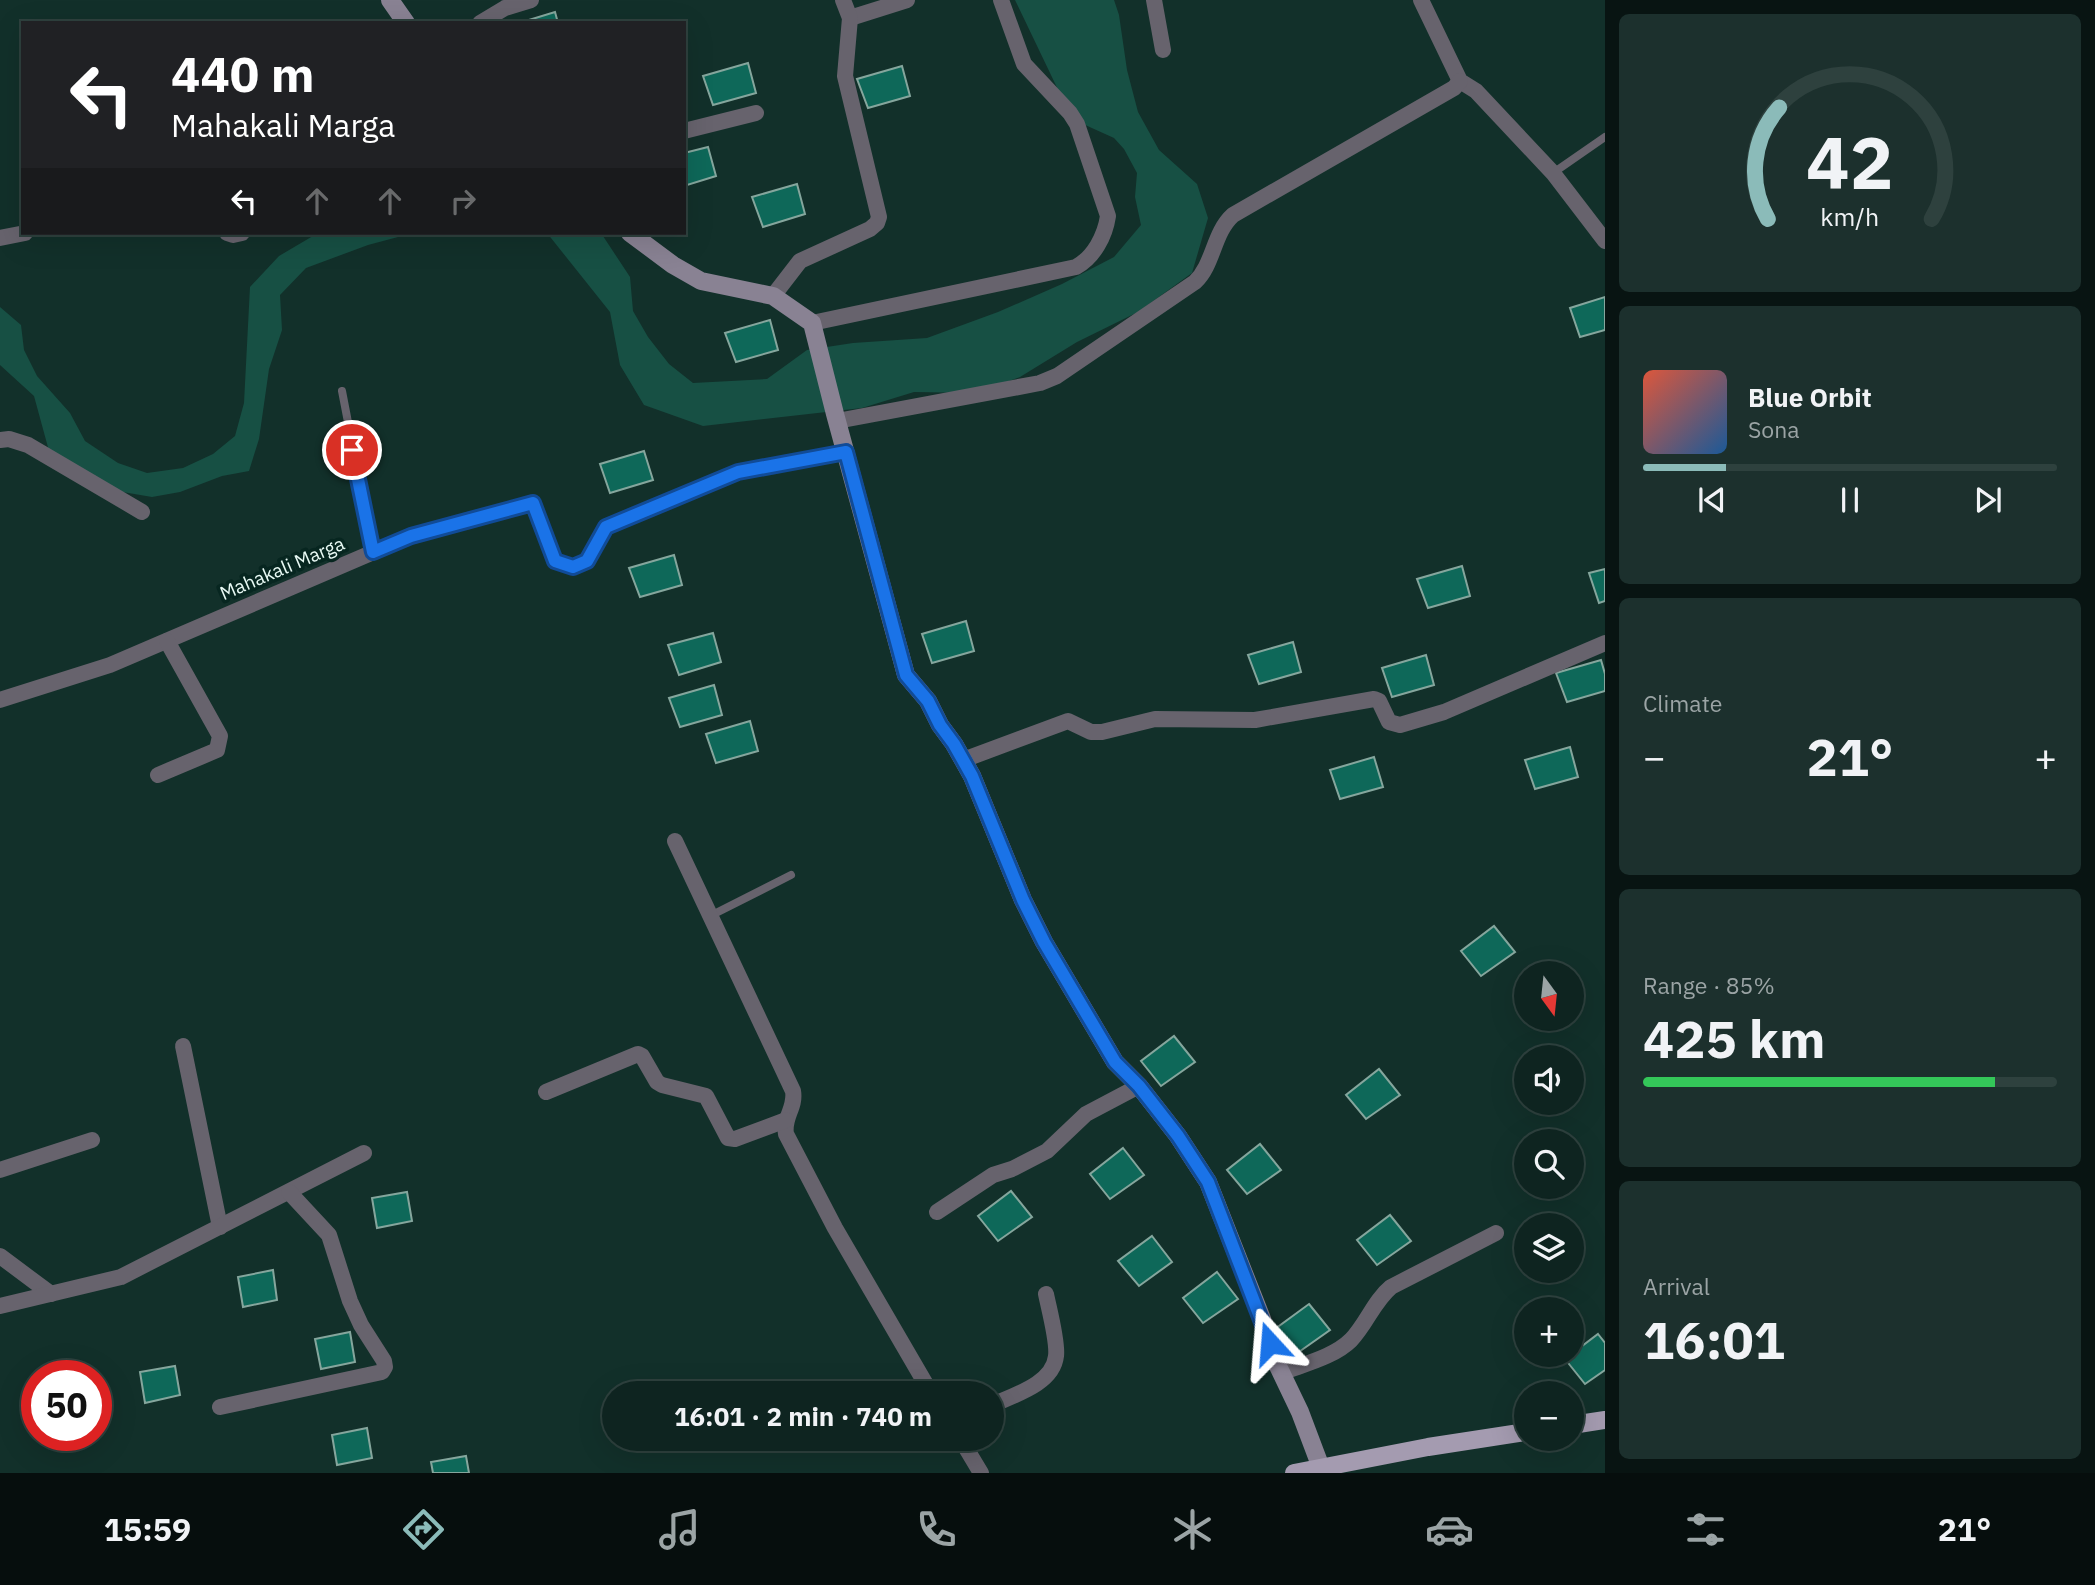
<!DOCTYPE html>
<html lang="en">
<head>
<meta charset="utf-8">
<style>
	:root { --surface:#0e2420; --page:#1c302d; --text:#f1f3f6; --muted:#9ba4a5; --line:#2e413e; --accent:#8bbbb9 }
	body { margin:0; font-family:"IBM Plex Sans",sans-serif; background:var(--page); color:var(--text); height:100vh; display:flex; flex-direction:column; font-size:26px; white-space:nowrap }
	* { box-sizing:border-box; margin:0 }
	p { font-size:23px; color:var(--muted) }
	.icon { flex:none; width:38px; height:38px; fill:none; stroke:currentColor; stroke-width:2; stroke-linecap:round; stroke-linejoin:round }
	.map { position:relative; flex:1; overflow:hidden }
	.drawer { display:flex; flex-direction:column; gap:14px; padding:14px; background:#081412; width:490px }
	.drawer>* { flex:none }
	.banner { position:absolute; left:21px; top:21px; width:665px; height:214px; border-radius:0px; box-shadow:0 7px 28px #0002,0 0 0 2px var(--line); background:#202124; color:#fff; overflow:hidden }
	.needle { width:46px; rotate:165deg }
	.tools { position:absolute; left:1514px; top:961px; display:grid; gap:14px }
	.tools a { display:grid; place-items:center; width:70px; height:70px; border-radius:50%; background:var(--surface); box-shadow:0 7px 28px #0002,0 0 0 2px var(--line); font-size:35px }
	.speed { position:absolute; left:21px; top:1360px; display:flex; gap:14px; font-size:35px; font-weight:700; text-align:center }
	.speed>* { display:grid; place-content:center; width:91px; height:91px; border-radius:50%; background:var(--surface); box-shadow:0 7px 28px #0002,0 0 0 2px var(--line); line-height:1 }
	.speed .limit { border:10px solid #d22; background:#fff; color:#111 }
	.pin { position:absolute; display:grid; place-items:center; width:60px; height:60px; color:#fff; margin:-30px; border:4px solid #fff; border-radius:50%; box-shadow:0 2px 7px #0007 }
	.me { position:absolute; width:77px; margin:-38px; rotate:341deg; stroke-linejoin:round; filter:drop-shadow(0 0 5px #0008) }
	.turn { display:flex; align-items:center; gap:24px; height:147px; padding:0 35px; font-size:32px }
	.turn .icon { width:91px; height:91px; stroke-width:2.5 }
	.turn b { display:block; font-size:49px; line-height:60px }
	.lanes { display:flex; align-items:center; height:66px; padding:0 35px; background:#0003; justify-content:center; gap:35px; direction:ltr }
	.lanes .off { opacity:.35 }
	.big { font-size:52px; font-weight:800; line-height:1.1 }
	.drawer .widget { flex:1; display:flex; flex-direction:column; justify-content:center; gap:10px; min-width:0; padding:0 24px; border-radius:10px; background:var(--page) }
	.drawer .dial { align-items:center; gap:0 }
	.dial svg { height:182px; overflow:visible; fill:none; stroke:var(--line); stroke-width:7; stroke-linecap:round; text-anchor:middle }
	.dial text { fill:var(--text); stroke:none }
	.song { display:flex; align-items:center; gap:21px }
	.cover { width:84px; height:84px; border-radius:10px; background:linear-gradient(135deg,hsl(10 70% 55%),hsl(210 70% 35%)) }
	.played { height:7px; border-radius:4px; background:linear-gradient(90deg,var(--accent) 20%,var(--line) 20%) }
	.keys { display:flex; justify-content:space-around; direction:ltr }
	.heat { display:flex; justify-content:space-between; align-items:center; font-size:38px; direction:ltr }
	.charge { height:10px; border-radius:5px; background:linear-gradient(90deg,#34c759 85%,var(--line) 0) }
	.trip { position:absolute; left:602px; top:1381px; width:402px; height:70px; border-radius:35px; background:var(--surface); box-shadow:0 7px 28px #0002,0 0 0 2px var(--line); font-weight:800; line-height:70px; text-align:center }
	.dock { display:flex; height:112px; justify-content:space-around; align-items:center; background:#060e0d; color:var(--muted) }
	.dock .icon { width:49px; height:49px }
	.dock .current { color:var(--accent) }
	.dock b { font-size:32px; color:var(--text) }
	main { display:flex; flex:1; min-height:0 }
	.map>svg:first-child { display:block }
	.water { fill:#175044 }
	.building { fill:#0e6859; stroke:#85a69d; stroke-width:2 }
	.lines { fill:none; stroke-linecap:round; stroke-linejoin:round }
	.lane { stroke:#67636d; stroke-width:8 }
	.street { stroke:#67636d; stroke-width:16 }
	.secondary { stroke:#898293; stroke-width:18 }
	.primary { stroke:#a49bb0; stroke-width:18 }
	.route-casing { stroke:#114b97; stroke-width:18 }
	.route { stroke:#1a73e8; stroke-width:12 }
	.labels { text-anchor:middle; dominant-baseline:central; stroke-width:7; stroke-linejoin:round; paint-order:stroke }
	.street-label { font-size:19px; fill:#e8f9f4; stroke:#072620 }
</style>
</head>
<body>
<main>
<div class="map">
<svg width="1605" height="1473" viewBox="0 0 1605 1473">
	<rect width="100%" height="100%" fill="#12302a"/>
	<g class="water">
		<path d="M1015 0H1114L1119 15 1127 70 1138 112 1159 150 1197 184 1208 218 1192 273 1138 312 1077 342 1020 377 976 393 914 392 862 408 703 426 644 405 620 365 610 312 547 233H601L630 277 633 311 648 337 669 364 693 383 767 379 807 350 853 343 927 338 998 312 1062 284 1114 257 1141 225 1135 197 1137 173 1124 149 1114 138 1083 124 1062 98Z"/>
		<path d="M318 233H413L368 245 306 268 280 295 282 330 269 369 259 439 249 471 222 476 180 492 152 497 111 490 49 451 34 396 0 365V307L21 325 24 350 37 376 70 413 85 441 118 463 147 473 183 468 213 454 235 436 244 403 250 287 279 256Z"/>
	</g>
	<g class="building">
		<path d="M555 12 558 23H519Z"/>
		<path d="M748 63 756 93 713 105 703 76Z"/>
		<path d="M902 66 910 96 868 108 857 79Z"/>
		<path d="M708 147 716 176 684 186V153Z"/>
		<path d="M797 184 805 214 763 227 752 197Z"/>
		<path d="M1605 297V330L1580 337 1570 308Z"/>
		<path d="M770 320 778 350 736 362 725 333Z"/>
		<path d="M644 451 653 480 610 493 600 464Z"/>
		<path d="M674 555 682 585 640 597 629 568Z"/>
		<path d="M1462 566 1470 596 1428 608 1417 579Z"/>
		<path d="M1605 569V601L1599 603 1589 573Z"/>
		<path d="M966 621 974 651 932 663 922 634Z"/>
		<path d="M713 633 721 662 679 675 668 645Z"/>
		<path d="M1293 642 1301 672 1259 684 1248 655Z"/>
		<path d="M1426 655 1434 685 1392 697 1382 668Z"/>
		<path d="M1601 660 1605 674V691L1567 702 1556 673Z"/>
		<path d="M714 685 722 715 680 727 669 698Z"/>
		<path d="M750 721 758 751 716 763 706 734Z"/>
		<path d="M1570 747 1578 777 1535 789 1525 760Z"/>
		<path d="M1374 757 1383 787 1340 799 1330 770Z"/>
		<path d="M1494 926 1515 952 1481 976 1461 951Z"/>
		<path d="M1174 1036 1195 1062 1161 1086 1141 1061Z"/>
		<path d="M1379 1069 1400 1095 1366 1119 1346 1095Z"/>
		<path d="M1260 1144 1281 1170 1247 1194 1227 1170Z"/>
		<path d="M1123 1148 1144 1175 1110 1199 1090 1174Z"/>
		<path d="M1011 1191 1032 1217 998 1241 978 1216Z"/>
		<path d="M407 1192 412 1221 377 1228 372 1198Z"/>
		<path d="M1390 1215 1411 1241 1377 1265 1357 1240Z"/>
		<path d="M1152 1236 1172 1262 1139 1286 1118 1261Z"/>
		<path d="M273 1270 277 1300 243 1307 238 1277Z"/>
		<path d="M1217 1272 1238 1299 1203 1323 1183 1298Z"/>
		<path d="M1309 1304 1330 1330 1296 1354 1275 1329Z"/>
		<path d="M350 1332 355 1362 321 1369 315 1339Z"/>
		<path d="M1598 1334 1605 1343V1370L1585 1384 1565 1359Z"/>
		<path d="M175 1366 180 1395 145 1403 140 1372Z"/>
		<path d="M367 1428 372 1458 337 1465 332 1435Z"/>
		<path d="M466 1456 469 1473H433L431 1462Z"/>
	</g>
	<g class="lines">
		<g class="lane">
			<path d="M1553 173 1605 137"/>
			<path d="M342 391 373 552"/>
			<path d="M710 916 791 875"/>
		</g>
		<g class="street">
			<path d="M1154 0 1163 50"/>
			<path d="M1421 0 1460 81 1476 91 1553 173 1605 241"/>
			<path d="M850 18 907 0"/>
			<path d="M480 23 505 8 531 0"/>
			<path d="M684 131 756 113"/>
			<path d="M227 233 233 235 242 233"/>
			<path d="M0 238 25 233"/>
			<path d="M773 296 800 261 870 229 877 223 879 217 845 76 850 18 843 0"/>
			<path d="M812 323 1076 267C1094 257 1105 236 1108 216L1077 124 1070 113 1024 64 1001 0"/>
			<path d="M837 421 1040 383 1057 376 1195 282C1214 264 1213 233 1233 215L1454 88 1460 81"/>
			<path d="M0 440 9 439 28 445 142 512"/>
			<path d="M0 700 110 665 411 536 533 503 555 561 573 567 587 561 606 527 738 472 846 452"/>
			<path d="M963 760 1068 721 1091 732H1102L1155 719 1255 720 1374 699 1379 701 1389 722 1400 725 1444 712 1605 643"/>
			<path d="M158 775 217 750 220 736 167 641"/>
			<path d="M675 841 793 1091C796 1108 783 1117 786 1134L835 1228 931 1393"/>
			<path d="M183 1046 220 1227"/>
			<path d="M546 1092 638 1054 642 1056 657 1082 662 1085 706 1096 728 1138 735 1139 786 1120"/>
			<path d="M0 1170 92 1140"/>
			<path d="M937 1212 993 1175 1012 1169 1047 1151 1086 1114 1139 1086"/>
			<path d="M0 1256 51 1294"/>
			<path d="M0 1306 121 1277 364 1153"/>
			<path d="M1281 1373C1304 1364 1334 1357 1351 1340 1367 1323 1374 1301 1391 1287L1496 1233"/>
			<path d="M992 1405C1014 1395 1053 1384 1056 1356 1058 1342 1049 1309 1046 1294"/>
			<path d="M220 1407 382 1372 385 1367 384 1361 361 1325 350 1301 329 1235 289 1192"/>
			<path d="M960 1438 981 1473"/>
		</g>
		<g class="secondary">
			<path d="M390 0 406 23"/>
			<path d="M630 233 673 265 701 281 773 296 812 323 835 414 906 675 928 701 940 725 954 744 972 776 1023 900 1044 942 1115 1062 1139 1086 1178 1136 1208 1182 1264 1324 1276 1362 1300 1412 1323 1473"/>
		</g>
		<g class="primary">
			<path d="M1572 1425 1605 1420"/>
			<path d="M1294 1473 1428 1447 1526 1432"/>
		</g>
	</g>
	<g class="lines">
		<defs>
			<path id="route" d="M352 450 373 552 411 536 533 503 555 561 573 567 587 561 606 527 738 472 846 452 906 675 928 701 940 725 954 744 972 776 1023 900 1044 942 1115 1062 1139 1086 1178 1136 1208 1182 1270 1343"/>
		</defs>
		<use href="#route" class="route-casing"/>
		<use href="#route" class="route"/>
	</g>
	<g class="labels">
		<g class="street-label">
			<text transform="translate(282 568) rotate(-23)">Mahakali Marga</text>
		</g>
	</g>
</svg>
<div class="tools">
<a><svg class="needle" viewBox="-14 -14 28 28"><path d="M0-13l5 13h-10z" fill="#e53935"/><path d="M0 13l5-13h-10z" fill="#9ba4a5"/></svg></a>
<a><svg class="icon" aria-label="sound" viewBox="0 0 24 24"><path d="M4 9h4l5-4v14l-5-4H4zM17 9q2 3 0 6"/></svg></a>
<a><svg class="icon" aria-label="search" viewBox="0 0 24 24"><circle cx="10" cy="10" r="6"/><path d="M15 15l6 6"/></svg></a>
<a><svg class="icon" aria-label="layers" viewBox="0 0 24 24"><path d="M12 4l9 5-9 5-9-5zM3 14l9 5 9-5"/></svg></a>
<a>+</a>
<a>−</a>
</div>
<div class="speed"><div class="limit">50</div></div>
<div class="pin" style="left:352px;top:450px;background:#d93025"><svg class="icon" aria-label="arrive" viewBox="0 0 24 24"><path d="M6 21V4h12l-3 4 3 4H6"/></svg></div>
<svg class="me" style="left:1270px;top:1343px" viewBox="-20 -20 40 40"><path d="M0-17L14 15 0 8-14 15z" fill="#1a73e8" stroke="#fff" stroke-width="4"/></svg>
<div class="trip">16:01 · 2 min · 740 m</div>
<div class="banner">
<div class="turn"><svg class="icon" aria-label="left" viewBox="0 0 24 24"><path d="M17 20v-9H6M10 6l-5 5 5 5"/></svg><div><b>440 m</b>Mahakali Marga</div></div>
<div class="lanes"><svg class="icon" aria-label="left" viewBox="0 0 24 24"><path d="M17 20v-9H6M10 6l-5 5 5 5"/></svg><svg class="icon off" aria-label="ahead" viewBox="0 0 24 24"><path d="M12 20V5M6 11l6-6 6 6"/></svg><svg class="icon off" aria-label="ahead" viewBox="0 0 24 24"><path d="M12 20V5M6 11l6-6 6 6"/></svg><svg class="icon off" aria-label="right" viewBox="0 0 24 24"><path d="M7 20v-9h11M14 6l5 5-5 5"/></svg></div>
</div>
</div>
<section class="drawer">
<div class="widget dial"><svg viewBox="0 0 100 80">
<path d="M14 69A42 42 0 1 1 86 69"/>
<path d="M14 69A42 42 0 0 1 19 20" stroke="#8bbbb9"/>
<text x="50" y="56" font-size="32" font-weight="700">42</text>
<text x="50" y="72" font-size="11">km/h</text>
</svg></div>
<div class="widget">
<div class="song"><i class="cover"></i><div><b>Blue Orbit</b><p>Sona</p></div></div>
<div class="played"></div>
<div class="keys"><svg class="icon" aria-label="previous" viewBox="0 0 24 24"><path d="M18 5L8 12l10 7zM5 5v14"/></svg><svg class="icon" aria-label="pause" viewBox="0 0 24 24"><path d="M8 5v14M16 5v14"/></svg><svg class="icon" aria-label="next" viewBox="0 0 24 24"><path d="M6 5l10 7-10 7zM19 5v14"/></svg></div>
</div>
<div class="widget"><p>Climate</p>
<div class="heat"><a>−</a><b class="big">21°</b><a>+</a></div>
</div>
<div class="widget"><p>Range · 85%</p><b class="big">425 km</b><div class="charge"></div></div>
<div class="widget"><p>Arrival</p><b class="big">16:01</b></div>
</section>
</main>
<nav class="dock">
<b>15:59</b>
<svg class="icon current" aria-label="directions" viewBox="0 0 24 24"><path d="M12 3l9 9-9 9-9-9zM9 14v-3h6M13 9l2 2-2 2"/></svg>
<svg class="icon" aria-label="music" viewBox="0 0 24 24"><path d="M9 18V5l10-2v13"/><circle cx="6" cy="18" r="3"/><circle cx="16" cy="16" r="3"/></svg>
<svg class="icon" aria-label="phone" viewBox="0 0 24 24"><path d="M5 4h4l2 5-3 2q2 4 5 5l2-3 5 2v4C11 20 4 13 5 4z"/></svg>
<svg class="icon" aria-label="climate" viewBox="0 0 24 24"><path d="M12 3v18M4 7l16 10M4 17L20 7"/></svg>
<svg class="icon" aria-label="car" viewBox="0 0 24 24"><path d="M5 17H2v-5l4-1 3-4h7l3 4 3 1v5h-3M9 17h6M6 11h13"/><circle cx="7" cy="17" r="2"/><circle cx="17" cy="17" r="2"/></svg>
<svg class="icon" aria-label="filters" viewBox="0 0 24 24"><path d="M4 7h16M4 17h16"/><circle cx="9" cy="7" r="2"/><circle cx="15" cy="17" r="2"/></svg>
<b>21°</b>
</nav>
</body>
</html>
